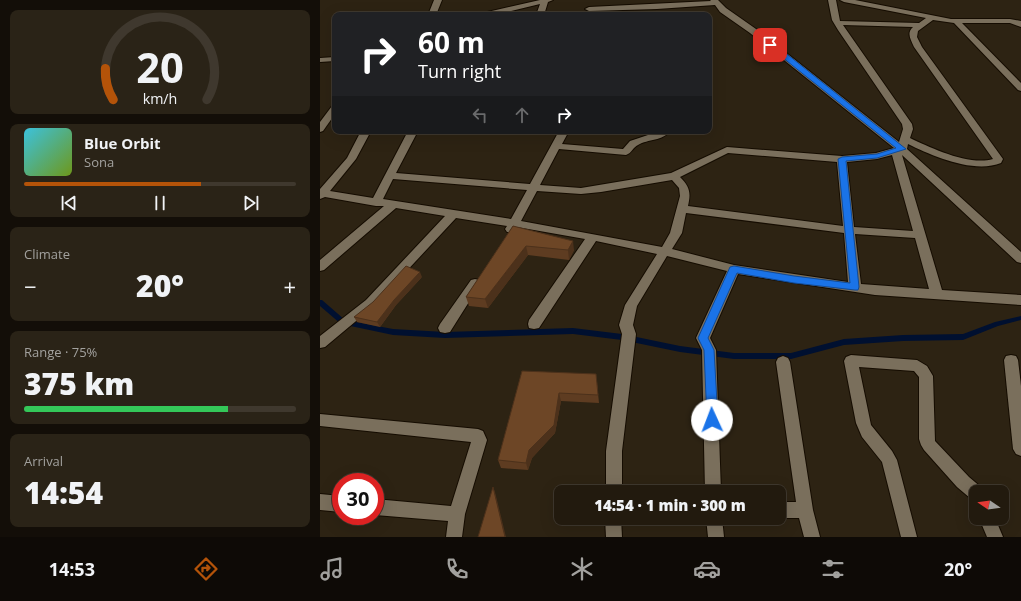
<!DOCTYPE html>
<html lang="en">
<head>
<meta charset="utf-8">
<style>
	:root { --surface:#221a0e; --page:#2a2317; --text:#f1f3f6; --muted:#a2a19e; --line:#3f382e; --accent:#b45309 }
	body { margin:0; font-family:"Open Sans",sans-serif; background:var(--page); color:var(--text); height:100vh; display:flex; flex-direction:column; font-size:15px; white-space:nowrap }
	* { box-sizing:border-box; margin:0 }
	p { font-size:13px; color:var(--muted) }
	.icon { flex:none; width:22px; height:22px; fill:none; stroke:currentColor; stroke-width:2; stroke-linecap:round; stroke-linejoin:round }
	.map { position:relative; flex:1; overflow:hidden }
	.details { display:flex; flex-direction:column; gap:10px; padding:10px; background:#130e08; width:320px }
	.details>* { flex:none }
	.top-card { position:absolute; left:12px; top:12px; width:380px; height:122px; border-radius:8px; box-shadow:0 4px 16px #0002,0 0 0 1px var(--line); background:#202124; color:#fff; overflow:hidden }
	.needle { width:26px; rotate:283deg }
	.fabs { position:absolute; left:649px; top:485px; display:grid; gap:8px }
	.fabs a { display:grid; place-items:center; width:40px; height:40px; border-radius:8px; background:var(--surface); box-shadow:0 4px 16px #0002,0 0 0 1px var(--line); font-size:20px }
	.speed { position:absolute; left:12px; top:473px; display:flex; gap:8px; font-size:20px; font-weight:700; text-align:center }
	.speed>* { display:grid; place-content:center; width:52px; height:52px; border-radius:50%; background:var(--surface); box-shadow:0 4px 16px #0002,0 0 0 1px var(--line); line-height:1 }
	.speed .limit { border:6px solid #d22; background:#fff; color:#111 }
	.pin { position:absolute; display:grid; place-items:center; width:34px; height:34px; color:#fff; margin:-17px; border-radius:8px; box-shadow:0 2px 6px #0006 }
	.me { position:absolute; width:44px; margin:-22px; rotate:358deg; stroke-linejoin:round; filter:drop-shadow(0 0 3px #0008) }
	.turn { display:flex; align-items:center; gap:14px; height:84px; padding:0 20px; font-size:18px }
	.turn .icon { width:52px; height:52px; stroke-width:2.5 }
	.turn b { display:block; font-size:28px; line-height:34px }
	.lanes { display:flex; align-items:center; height:38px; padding:0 20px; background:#0003; justify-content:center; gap:20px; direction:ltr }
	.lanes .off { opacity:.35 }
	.big { font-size:30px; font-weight:800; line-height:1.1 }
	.details .tile { flex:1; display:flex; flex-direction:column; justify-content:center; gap:6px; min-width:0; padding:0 14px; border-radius:8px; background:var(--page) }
	.details .dial { align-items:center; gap:0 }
	.dial svg { height:104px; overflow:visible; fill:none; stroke:var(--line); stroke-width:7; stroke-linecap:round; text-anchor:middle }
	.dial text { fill:var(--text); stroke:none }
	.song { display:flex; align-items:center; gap:12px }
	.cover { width:48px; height:48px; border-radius:6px; background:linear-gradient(135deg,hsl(190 70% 55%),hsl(80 70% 35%)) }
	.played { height:4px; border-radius:2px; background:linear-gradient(90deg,var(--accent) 65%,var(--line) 65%) }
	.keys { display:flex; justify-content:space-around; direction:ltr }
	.heat { display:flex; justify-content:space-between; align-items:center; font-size:22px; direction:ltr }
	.charge { height:6px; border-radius:3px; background:linear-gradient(90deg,#34c759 75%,var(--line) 0) }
	.trip { position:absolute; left:234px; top:485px; width:232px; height:40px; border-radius:8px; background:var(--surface); box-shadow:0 4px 16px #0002,0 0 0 1px var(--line); font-weight:800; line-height:40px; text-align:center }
	.tab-bar { display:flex; height:64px; justify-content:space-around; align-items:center; background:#0e0a06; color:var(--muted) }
	.tab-bar .icon { width:28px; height:28px }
	.tab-bar .selected { color:var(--accent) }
	.tab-bar b { font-size:18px; color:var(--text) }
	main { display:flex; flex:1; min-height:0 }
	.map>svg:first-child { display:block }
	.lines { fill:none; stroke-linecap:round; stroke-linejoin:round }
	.stream { fill:#001030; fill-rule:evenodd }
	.minor-casing { stroke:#150c01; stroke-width:2 }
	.minor { fill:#7a6f5c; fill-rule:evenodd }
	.wall { fill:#5e3c21 }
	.shaded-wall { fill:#4c311b }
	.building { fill:#6d4626; stroke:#4c311b }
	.route { fill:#1a73e8; stroke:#114b97 }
</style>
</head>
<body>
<main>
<section class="details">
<div class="tile dial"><svg viewBox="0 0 100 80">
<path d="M14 69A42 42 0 1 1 86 69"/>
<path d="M14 69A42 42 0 0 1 8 45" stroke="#b45309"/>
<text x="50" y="56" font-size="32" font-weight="700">20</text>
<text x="50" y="72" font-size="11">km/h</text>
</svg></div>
<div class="tile">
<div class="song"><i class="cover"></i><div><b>Blue Orbit</b><p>Sona</p></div></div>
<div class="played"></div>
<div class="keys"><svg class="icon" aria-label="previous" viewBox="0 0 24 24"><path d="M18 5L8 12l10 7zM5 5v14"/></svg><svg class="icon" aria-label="pause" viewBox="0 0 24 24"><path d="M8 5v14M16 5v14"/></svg><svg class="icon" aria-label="next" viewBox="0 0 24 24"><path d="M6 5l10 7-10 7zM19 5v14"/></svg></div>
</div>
<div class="tile"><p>Climate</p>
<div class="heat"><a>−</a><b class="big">20°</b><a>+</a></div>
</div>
<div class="tile"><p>Range · 75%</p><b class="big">375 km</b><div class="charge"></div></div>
<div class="tile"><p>Arrival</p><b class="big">14:54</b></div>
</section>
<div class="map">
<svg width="701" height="537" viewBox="0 0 701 537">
	<rect width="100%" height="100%" fill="#2d2313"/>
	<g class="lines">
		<path class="stream" d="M0 300H2L25 320 73 329 125 332 253 328 302 334 360 346 414 353H471L524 339 583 335 643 334 675 322 701 316V320L678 326 643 340 583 341 524 345 471 359H414L360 352 302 340 253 334 125 338 73 335 21 324 0 306Z"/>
		<defs>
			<g id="minor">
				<path d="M114 0H122L116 15H108Z"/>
				<path d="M220 0H233L228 2 224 15H216L220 4 175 15H162L163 13Z"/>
				<path d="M390 0H398L406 8 436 29 579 142 583 129 582 124 518 30 512 20 508 0H516L520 21 599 23 606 18 524 2 520 0H535L631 19H690L701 21V27L690 23H642L701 83V91L698 90 634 23 613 20 598 31 597 37 602 47 683 159 681 163C654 174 612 156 588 144L587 149 701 252V263L697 262 582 155 622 290 701 295V305L555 295 418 274 390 338 396 350 401 492H385L382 350 376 338 407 271 347 256 317 306 313 325 316 334 302 451V492H286V451L302 334 299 325 305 305 337 254 276 241 219 328 214 329 209 328 208 324 209 320 265 239 197 227 195 232H187L185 229 187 226 136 218 54 306 5 347 0 348V336L46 300 125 216 76 208 4 270 0 271V260L64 206H56L5 197 0 199V189L27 158 41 131H51L36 159 10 191 53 198 88 131H98L76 173 210 184 239 131H249L242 144 303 149 310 141 340 131H350C343 141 328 139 318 145 313 147 312 153 306 155L239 149 220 185 261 188 351 173 407 147 522 156 556 153 574 148 430 33 400 12 395 5 337 9 269 11 265 9 269 7 391 1ZM523 25 593 27C586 33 591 40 594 47L673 159C649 166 611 148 590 138L593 129 592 124ZM408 153 517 162 523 226 368 206C371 193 370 187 360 177ZM572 155 593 231 534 227 527 162 557 159ZM73 179 207 190 191 219 63 199ZM352 180 359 188 360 196 350 233 342 247 201 221 217 191 261 194 281 192ZM366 213 524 233 528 282 414 265 352 249 362 233ZM535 234 595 238 609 289 541 284Z"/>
				<path d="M15 57V61L0 62V58Z"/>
				<path d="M15 105V114L3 131 0 132V122L12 106Z"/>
				<path d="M155 279 159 280 161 283 159 286 130 332 125 333 120 332 118 328 120 324 151 280Z"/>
				<path d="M531 355 597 360 607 366 613 376 615 441 649 477 662 488 664 492H656V501L650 498 637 487 604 450 601 445 599 439V377L594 371 539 367 551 425 572 451 577 460 597 537H581L562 462 542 437 536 423 524 361 526 357Z"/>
				<path d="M691 355 696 356 698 360 701 386V456L696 454 693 449 684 360 686 356Z"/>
				<path d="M463 356 468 358 470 362 493 510 500 537H484L479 518H459V502H476L456 362 458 358Z"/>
				<path d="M0 414 158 429 163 431 167 440 145 514 142 537H126L128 521 55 515V499L131 506 151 442 0 426Z"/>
				<path d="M0 494 21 496V512L0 510Z"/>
				<path d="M285 518H301L302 537H286Z"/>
				<path d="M386 518H402L404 537H388Z"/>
				<path d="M659 518H675L683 537H667Z"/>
			</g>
		</defs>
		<use href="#minor" class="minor-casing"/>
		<use href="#minor" class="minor"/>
	</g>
	<g class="wall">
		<path d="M193 226 254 250 249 260 208 255 168 308 149 306 146 297Z"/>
		<path d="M102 277 76 305 60 327 37 322 34 317Z"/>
		<path d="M202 371 277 382 279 403 241 401 235 433 212 458 208 470 181 468 178 460Z"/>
	</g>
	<g class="shaded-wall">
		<path d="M253 241 254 250 249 260 248 250Z"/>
		<path d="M206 246 208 255 168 308 165 299Z"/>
		<path d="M100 272 102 277 76 305 60 327 57 322 74 300Z"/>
		<path d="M239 393 241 401 235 433 212 458 208 470 206 463 209 450Z"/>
		<path d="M173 487 175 492 186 537H185Z"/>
	</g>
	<g class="building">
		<path d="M193 226 253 241 248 250 206 246 165 299 146 297Z"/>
		<path d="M86 266 100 272 74 300 57 322 34 317 53 302Z"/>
		<path d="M202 371 276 374 278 395 239 393 234 425 209 450 206 463 178 460Z"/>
		<path d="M173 487 185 537H158Z"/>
	</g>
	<path class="route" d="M448 43H453L586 149 557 158 526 161 539 287 538 290H535L474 283 417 273 388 338 394 350 398 420 396 423 392 425 388 423 387 420 384 350 378 338 410 267 414 266 474 276 530 283 518 159 522 157 557 154 576 148 448 46Z"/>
</svg>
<div class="fabs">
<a><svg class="needle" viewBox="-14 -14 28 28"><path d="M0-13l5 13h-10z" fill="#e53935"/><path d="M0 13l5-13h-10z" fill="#a2a19e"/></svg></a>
</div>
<div class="speed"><div class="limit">30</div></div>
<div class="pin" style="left:450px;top:45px;background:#d93025"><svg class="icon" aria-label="arrive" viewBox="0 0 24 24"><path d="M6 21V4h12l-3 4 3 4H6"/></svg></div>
<svg class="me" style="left:392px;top:420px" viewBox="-20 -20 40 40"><circle r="19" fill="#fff"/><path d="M0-13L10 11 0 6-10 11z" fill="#1a73e8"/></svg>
<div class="trip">14:54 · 1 min · 300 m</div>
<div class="top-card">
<div class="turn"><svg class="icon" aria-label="right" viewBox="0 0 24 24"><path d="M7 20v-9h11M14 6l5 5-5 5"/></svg><div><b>60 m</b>Turn right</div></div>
<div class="lanes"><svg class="icon off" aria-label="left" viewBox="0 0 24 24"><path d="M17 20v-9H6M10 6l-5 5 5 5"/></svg><svg class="icon off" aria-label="ahead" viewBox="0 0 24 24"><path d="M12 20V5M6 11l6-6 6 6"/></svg><svg class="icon" aria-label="right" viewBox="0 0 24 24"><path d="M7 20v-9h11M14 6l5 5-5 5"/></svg></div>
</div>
</div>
</main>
<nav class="tab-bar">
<b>14:53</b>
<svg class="icon selected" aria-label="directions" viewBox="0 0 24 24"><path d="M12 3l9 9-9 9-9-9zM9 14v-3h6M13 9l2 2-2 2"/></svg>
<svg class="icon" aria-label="music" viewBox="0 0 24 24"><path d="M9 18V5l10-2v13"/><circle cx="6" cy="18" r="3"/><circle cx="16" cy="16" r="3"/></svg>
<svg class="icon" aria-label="phone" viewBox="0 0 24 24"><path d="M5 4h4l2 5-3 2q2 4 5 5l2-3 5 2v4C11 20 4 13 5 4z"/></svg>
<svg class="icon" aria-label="climate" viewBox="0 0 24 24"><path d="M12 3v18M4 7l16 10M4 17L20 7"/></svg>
<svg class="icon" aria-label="car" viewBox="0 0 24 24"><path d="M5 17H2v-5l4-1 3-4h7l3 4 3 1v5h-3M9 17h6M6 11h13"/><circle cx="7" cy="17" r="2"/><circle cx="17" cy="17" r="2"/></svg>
<svg class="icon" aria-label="filters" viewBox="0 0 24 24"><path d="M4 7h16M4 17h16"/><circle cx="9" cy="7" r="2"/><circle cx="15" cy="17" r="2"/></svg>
<b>20°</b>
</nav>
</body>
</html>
